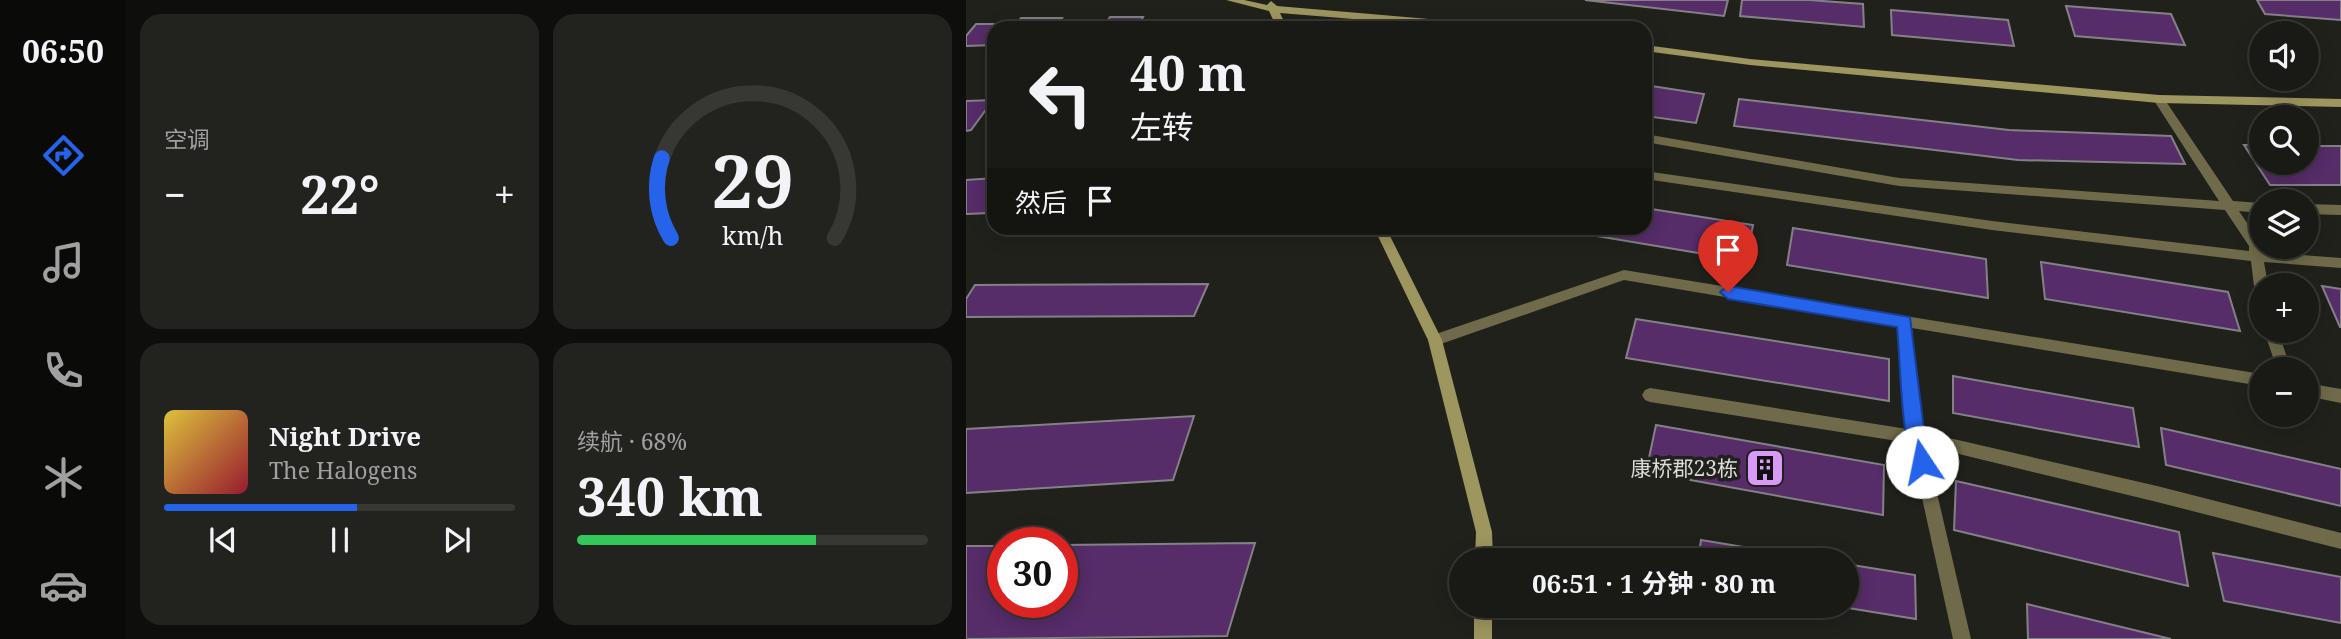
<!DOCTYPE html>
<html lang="zh">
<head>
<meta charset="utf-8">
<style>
	:root { --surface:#191915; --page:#22221e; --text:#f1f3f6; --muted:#9fa0a0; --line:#373834; --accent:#2563eb }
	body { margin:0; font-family:"Noto Serif","Noto Sans SC",serif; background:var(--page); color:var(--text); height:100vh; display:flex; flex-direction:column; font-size:26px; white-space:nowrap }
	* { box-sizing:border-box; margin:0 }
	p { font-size:23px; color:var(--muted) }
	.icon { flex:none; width:38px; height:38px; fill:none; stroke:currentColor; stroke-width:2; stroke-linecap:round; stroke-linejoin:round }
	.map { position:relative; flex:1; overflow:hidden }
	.panel { display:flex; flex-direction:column; gap:14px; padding:14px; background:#0e0e0c; width:840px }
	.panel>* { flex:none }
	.guide { position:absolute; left:21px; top:21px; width:665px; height:214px; border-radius:21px; box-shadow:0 4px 18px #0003,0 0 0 2px var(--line); background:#191915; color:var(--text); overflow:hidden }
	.buttons { position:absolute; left:1283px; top:21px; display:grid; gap:14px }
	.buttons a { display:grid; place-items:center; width:70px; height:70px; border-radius:50%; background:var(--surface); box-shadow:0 4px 18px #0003,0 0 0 2px var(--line); font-size:35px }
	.speed { position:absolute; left:21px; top:527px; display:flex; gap:14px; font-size:35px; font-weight:700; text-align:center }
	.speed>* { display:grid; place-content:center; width:91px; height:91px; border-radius:50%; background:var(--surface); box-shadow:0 4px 18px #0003,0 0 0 2px var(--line); line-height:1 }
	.speed .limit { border:10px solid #d22; background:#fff; color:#111 }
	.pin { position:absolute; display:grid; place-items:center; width:60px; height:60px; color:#fff; margin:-72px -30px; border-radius:50% 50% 50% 0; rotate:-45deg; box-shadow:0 0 7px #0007 }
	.pin .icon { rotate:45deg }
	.me { position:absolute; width:77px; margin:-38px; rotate:349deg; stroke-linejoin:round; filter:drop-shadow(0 0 5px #0008) }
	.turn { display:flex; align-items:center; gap:24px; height:147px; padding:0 28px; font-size:32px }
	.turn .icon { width:91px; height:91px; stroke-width:2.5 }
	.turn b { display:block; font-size:49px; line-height:60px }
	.then { display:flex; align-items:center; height:66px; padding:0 28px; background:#0003; gap:14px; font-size:26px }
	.big { font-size:52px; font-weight:700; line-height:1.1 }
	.panel .widget { flex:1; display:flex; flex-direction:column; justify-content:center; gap:10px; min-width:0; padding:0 24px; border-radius:21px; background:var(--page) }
	.panel .dial { align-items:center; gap:0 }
	.dial svg { height:182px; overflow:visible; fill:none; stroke:var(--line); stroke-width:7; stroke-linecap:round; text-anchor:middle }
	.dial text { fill:var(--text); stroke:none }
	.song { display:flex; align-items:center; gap:21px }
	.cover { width:84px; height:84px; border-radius:10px; background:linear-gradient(135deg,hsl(50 70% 55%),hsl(350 70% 35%)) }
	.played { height:7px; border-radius:4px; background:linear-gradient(90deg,var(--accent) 55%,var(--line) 55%) }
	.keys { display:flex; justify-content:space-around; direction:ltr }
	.heat { display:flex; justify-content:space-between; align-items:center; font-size:38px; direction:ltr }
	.charge { height:10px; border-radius:5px; background:linear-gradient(90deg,#34c759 68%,var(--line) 0) }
	.panel .tiles { flex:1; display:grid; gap:14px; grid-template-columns:repeat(2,1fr) }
	.trip { position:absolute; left:483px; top:548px; width:410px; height:70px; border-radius:35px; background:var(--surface); box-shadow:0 4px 18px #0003,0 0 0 2px var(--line); font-weight:700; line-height:70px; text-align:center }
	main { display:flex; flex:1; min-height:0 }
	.tabs { display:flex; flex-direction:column; width:126px; justify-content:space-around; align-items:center; background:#0a0a08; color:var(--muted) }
	.tabs .icon { width:49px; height:49px }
	.tabs .on { color:var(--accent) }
	.tabs b { font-size:32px; color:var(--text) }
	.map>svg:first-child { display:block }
	.building { fill:#562c69; stroke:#848186; stroke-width:2 }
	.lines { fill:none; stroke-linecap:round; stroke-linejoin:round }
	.street { fill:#6f6b4a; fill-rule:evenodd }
	.secondary { fill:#9d965f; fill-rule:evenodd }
	.route { fill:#2563eb; stroke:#184099; stroke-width:2 }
	.labels { text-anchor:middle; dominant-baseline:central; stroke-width:7; stroke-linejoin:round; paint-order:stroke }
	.poi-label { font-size:21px; fill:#dbdbd8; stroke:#21211c; text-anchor:end }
</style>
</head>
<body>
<main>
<nav class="tabs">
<b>06:50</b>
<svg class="icon on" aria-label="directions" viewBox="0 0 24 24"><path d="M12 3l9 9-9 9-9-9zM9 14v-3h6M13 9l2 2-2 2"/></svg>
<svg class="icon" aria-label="music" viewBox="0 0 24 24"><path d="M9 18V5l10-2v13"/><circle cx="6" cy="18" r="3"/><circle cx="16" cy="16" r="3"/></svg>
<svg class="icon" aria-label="phone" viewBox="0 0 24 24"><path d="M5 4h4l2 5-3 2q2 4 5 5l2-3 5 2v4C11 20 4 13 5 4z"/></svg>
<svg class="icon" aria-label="climate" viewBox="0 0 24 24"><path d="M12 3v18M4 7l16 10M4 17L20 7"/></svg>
<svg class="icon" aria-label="car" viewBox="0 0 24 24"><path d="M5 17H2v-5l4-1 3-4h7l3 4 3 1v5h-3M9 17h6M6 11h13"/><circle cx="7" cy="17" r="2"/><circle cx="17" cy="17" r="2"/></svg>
</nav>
<section class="panel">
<div class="tiles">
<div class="widget"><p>空调</p>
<div class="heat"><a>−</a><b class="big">22°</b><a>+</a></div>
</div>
<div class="widget dial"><svg viewBox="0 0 100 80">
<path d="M14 69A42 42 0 1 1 86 69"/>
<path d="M14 69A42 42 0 0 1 10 34" stroke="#2563eb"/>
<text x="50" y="56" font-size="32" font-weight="700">29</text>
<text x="50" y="72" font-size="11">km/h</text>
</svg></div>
<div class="widget">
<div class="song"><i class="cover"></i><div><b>Night Drive</b><p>The Halogens</p></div></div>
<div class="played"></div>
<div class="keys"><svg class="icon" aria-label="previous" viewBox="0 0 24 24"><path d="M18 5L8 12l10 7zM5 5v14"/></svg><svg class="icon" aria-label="pause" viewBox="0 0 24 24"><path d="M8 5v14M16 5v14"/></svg><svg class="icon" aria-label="next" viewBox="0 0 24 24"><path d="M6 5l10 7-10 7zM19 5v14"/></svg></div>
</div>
<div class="widget"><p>续航 · 68%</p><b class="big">340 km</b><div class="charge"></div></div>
</div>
</section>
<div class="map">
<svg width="1375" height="639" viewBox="0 0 1375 639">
	<rect width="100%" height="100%" fill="#21211c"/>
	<g class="building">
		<path d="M619 0H762L758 16Z"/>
		<path d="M776 0H843L897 4 898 27 774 16Z"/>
		<path d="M1291 0H1375V20L1299 14Z"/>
		<path d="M1100 6 1205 14 1219 45 1109 36Z"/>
		<path d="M925 10 1042 20 1048 46 926 35Z"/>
		<path d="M144 17H177L174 23 203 22 199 28H28V45L0 46V36L10 24H50L55 18H96L92 24 140 23Z"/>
		<path d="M679 85 738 94 730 123 679 116Z"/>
		<path d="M773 99 1043 130 1205 136 1219 164 1052 160 768 126Z"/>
		<path d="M27 100 5 130 0 131V101Z"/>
		<path d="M1278 145H1295V163H1340V146H1375V185H1304Z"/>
		<path d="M28 178V205L23 213 0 214V180Z"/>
		<path d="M679 208 787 225 780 261 583 228H679Z"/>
		<path d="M827 228 1020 259 1022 298 821 265Z"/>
		<path d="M1075 262 1262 292 1274 331 1079 299Z"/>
		<path d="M242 284 228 316 0 317V299L9 285Z"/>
		<path d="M1356 286 1375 289V327H1374Z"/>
		<path d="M670 319 923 359V401L660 358Z"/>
		<path d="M987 376 1167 408 1173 447 987 413Z"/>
		<path d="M228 416 207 480 0 493V429Z"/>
		<path d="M690 425 918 465 917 515 680 472Z"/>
		<path d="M1195 428 1375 469V506L1200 465Z"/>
		<path d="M990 481 1213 532 1222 586 988 530Z"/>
		<path d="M735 540 856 560H732Z"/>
		<path d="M289 543 261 636 0 639V546H37V602H96V545Z"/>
		<path d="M1247 553 1375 577V623L1258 601Z"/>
		<path d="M880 564 949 575 950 619 870 606H880Z"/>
		<path d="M1061 604 1205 639H1062Z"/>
	</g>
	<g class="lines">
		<g class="street">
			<path d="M1193 95 1197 97 1267 201 1295 203V213L1273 211 1294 242 1297 252 1375 258V268L1298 262 1302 285H1295V291L1288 286 1285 261 1026 230 679 179V171L1026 221 1283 251V246L1259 210 933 186 679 142V134L933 178 1253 201 1187 99Z"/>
			<path d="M1340 204 1375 205V215L1340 214Z"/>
			<path d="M658 270 1295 374V386L946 328 957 432 1191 486 1375 533V549L1191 502 960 446 1005 639H987L944 443 684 402 679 400 676 395 679 390 684 388 941 429 931 326 658 280 469 346 464 344 462 340 464 336Z"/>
			<path d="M1298 331H1312L1325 369H1311Z"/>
			<path d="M1340 383 1375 389V403L1340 396Z"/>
		</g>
		<g class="secondary">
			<path d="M260 0H278L301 5 305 1 311 6 533 25 538 28H497L314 13 321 28H311L303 11Z"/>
			<path d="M679 45 784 59 1193 95 1375 99V107L1193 103 784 65 679 51Z"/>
			<path d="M408 228H420L476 340 526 532 527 560H509L510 532 462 340Z"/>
			<rect x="508" y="606" width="18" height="33"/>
		</g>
	</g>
	<path class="route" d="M762 286 944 317 959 438 965 462 962 468 956 471 949 468C934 434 935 366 931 327L762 299 754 292Z"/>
	<defs>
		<symbol id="building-square" viewBox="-11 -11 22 22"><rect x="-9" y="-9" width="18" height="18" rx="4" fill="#d99af7" stroke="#21211c"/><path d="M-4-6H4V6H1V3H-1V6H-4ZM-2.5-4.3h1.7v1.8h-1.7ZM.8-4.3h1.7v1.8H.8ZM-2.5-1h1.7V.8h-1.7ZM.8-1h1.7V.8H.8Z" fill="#111"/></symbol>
	</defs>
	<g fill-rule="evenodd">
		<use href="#building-square" x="777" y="446" width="44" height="44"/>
	</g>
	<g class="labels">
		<g class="poi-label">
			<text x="772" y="468">康桥郡23栋</text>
		</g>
	</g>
</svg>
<div class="buttons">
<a><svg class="icon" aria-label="sound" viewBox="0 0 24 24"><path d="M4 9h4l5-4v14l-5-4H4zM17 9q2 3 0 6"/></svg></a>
<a><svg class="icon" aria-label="search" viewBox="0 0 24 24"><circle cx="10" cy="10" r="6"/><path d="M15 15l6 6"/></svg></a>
<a><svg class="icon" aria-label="layers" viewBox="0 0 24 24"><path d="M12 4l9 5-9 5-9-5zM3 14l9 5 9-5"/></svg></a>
<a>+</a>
<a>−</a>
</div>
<div class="speed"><div class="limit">30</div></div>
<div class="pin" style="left:762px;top:292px;background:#d93025"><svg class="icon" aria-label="arrive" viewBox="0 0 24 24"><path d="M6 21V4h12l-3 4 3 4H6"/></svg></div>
<svg class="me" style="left:956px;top:462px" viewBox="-20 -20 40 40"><circle r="19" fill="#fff"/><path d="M0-13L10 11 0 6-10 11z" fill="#2563eb"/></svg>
<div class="trip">06:51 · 1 分钟 · 80 m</div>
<div class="guide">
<div class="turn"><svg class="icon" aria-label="left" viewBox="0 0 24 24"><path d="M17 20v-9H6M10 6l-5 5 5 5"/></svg><div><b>40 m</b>左转</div></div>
<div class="then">然后<svg class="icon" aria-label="arrive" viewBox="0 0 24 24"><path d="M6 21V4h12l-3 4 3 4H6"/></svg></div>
</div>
</div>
</main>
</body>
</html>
